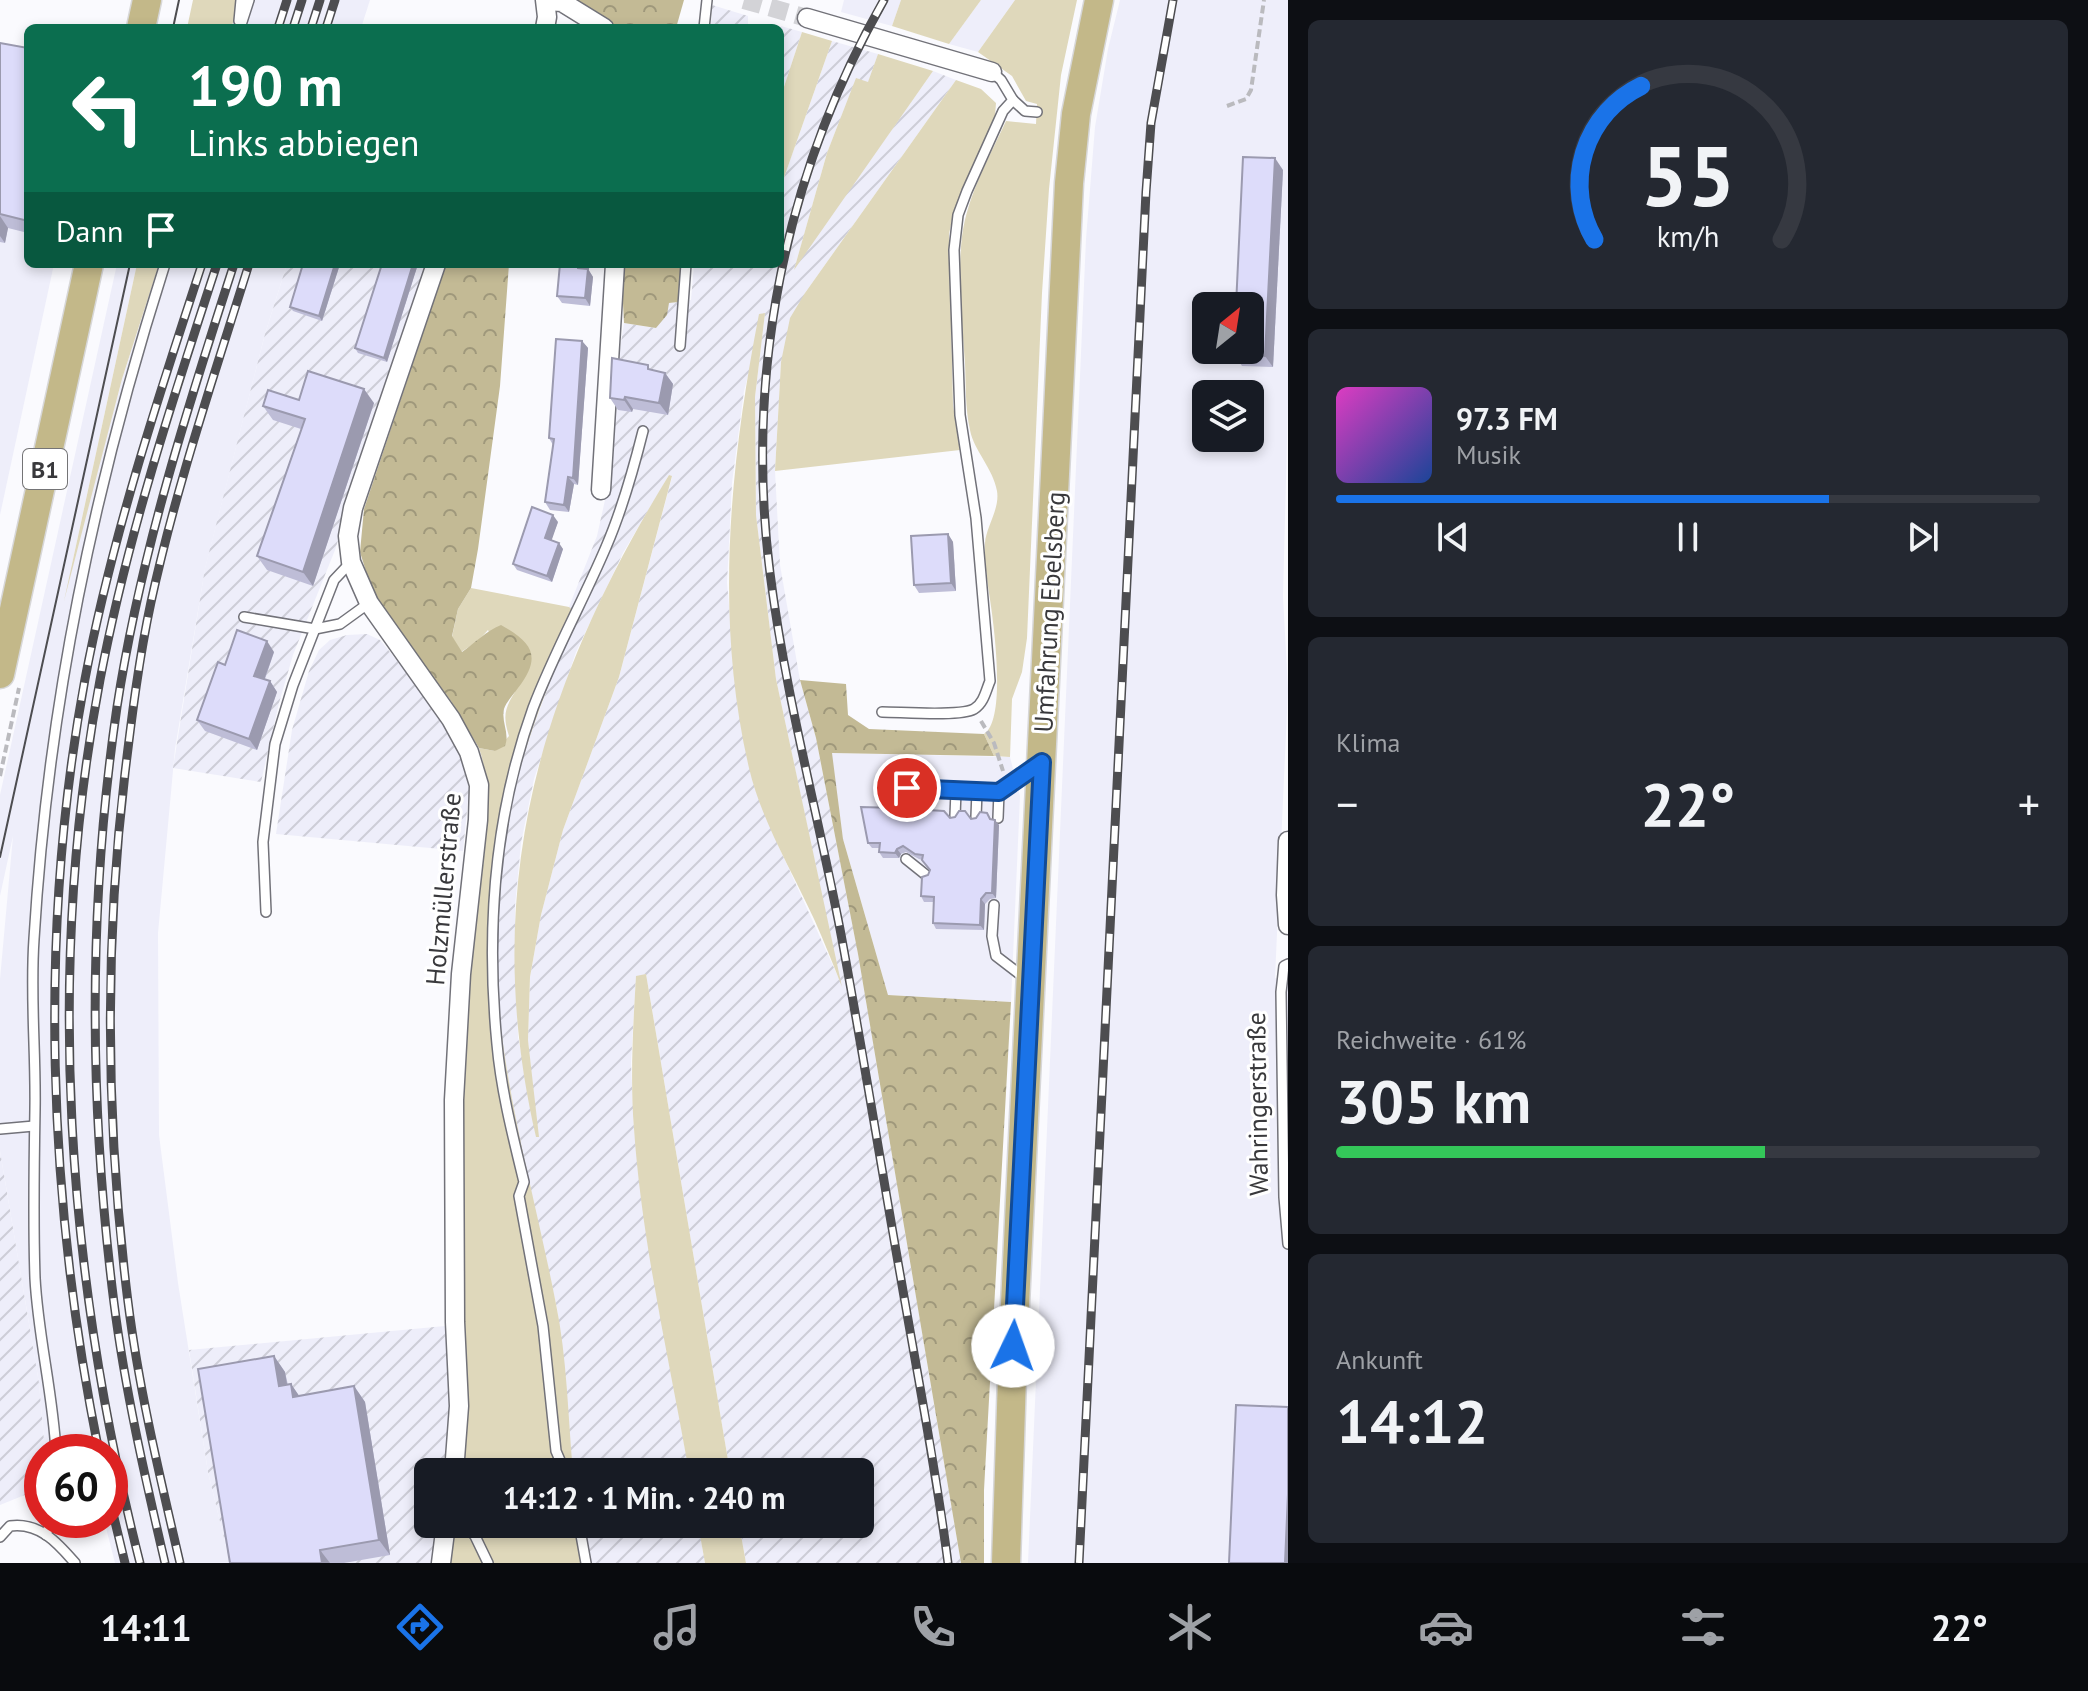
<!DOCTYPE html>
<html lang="de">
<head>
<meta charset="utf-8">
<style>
	:root { --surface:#171b24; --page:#242831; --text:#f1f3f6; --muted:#9ea1a6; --line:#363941; --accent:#1a73e8 }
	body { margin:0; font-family:"PT Sans",sans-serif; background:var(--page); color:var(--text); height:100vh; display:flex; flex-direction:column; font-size:30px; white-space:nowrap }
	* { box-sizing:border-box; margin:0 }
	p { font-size:26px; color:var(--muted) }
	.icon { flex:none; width:44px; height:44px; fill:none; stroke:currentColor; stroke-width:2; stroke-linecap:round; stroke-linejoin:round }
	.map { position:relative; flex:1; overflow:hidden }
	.panel { display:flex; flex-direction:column; gap:20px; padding:20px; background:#0d0f14; width:800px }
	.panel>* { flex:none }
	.hud { position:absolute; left:24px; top:24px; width:760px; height:244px; border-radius:12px; box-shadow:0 4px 12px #0003; background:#0b6e4f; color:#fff; overflow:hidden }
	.needle { width:52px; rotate:30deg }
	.buttons { position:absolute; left:1192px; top:292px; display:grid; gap:16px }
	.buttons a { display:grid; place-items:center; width:72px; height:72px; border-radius:12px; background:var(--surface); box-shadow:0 4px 12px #0003; font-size:40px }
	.speed { position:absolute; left:24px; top:1434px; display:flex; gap:16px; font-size:40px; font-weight:700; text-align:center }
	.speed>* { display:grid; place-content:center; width:104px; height:104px; border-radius:50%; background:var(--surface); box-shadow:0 4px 12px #0003; line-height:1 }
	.speed .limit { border:12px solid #d22; background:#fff; color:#111 }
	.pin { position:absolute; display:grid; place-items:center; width:68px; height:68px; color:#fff; margin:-34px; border:4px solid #fff; border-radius:50%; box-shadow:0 2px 8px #0007 }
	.me { position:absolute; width:88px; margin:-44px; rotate:3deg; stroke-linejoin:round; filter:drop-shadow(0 0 6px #0008) }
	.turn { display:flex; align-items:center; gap:28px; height:168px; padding:0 32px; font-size:36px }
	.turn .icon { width:104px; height:104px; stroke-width:2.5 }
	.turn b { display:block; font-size:56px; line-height:68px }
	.then { display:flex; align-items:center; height:76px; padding:0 32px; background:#0003; gap:16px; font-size:30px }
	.big { font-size:60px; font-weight:700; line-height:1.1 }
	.panel .card { flex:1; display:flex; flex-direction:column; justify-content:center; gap:12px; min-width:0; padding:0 28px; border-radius:12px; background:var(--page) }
	.panel .dial { align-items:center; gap:0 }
	.dial svg { height:208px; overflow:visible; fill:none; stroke:var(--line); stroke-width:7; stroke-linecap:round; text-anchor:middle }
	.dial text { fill:var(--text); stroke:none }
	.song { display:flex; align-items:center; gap:24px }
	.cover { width:96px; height:96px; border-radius:12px; background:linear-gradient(135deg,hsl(310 70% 55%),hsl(220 70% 35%)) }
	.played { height:8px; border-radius:4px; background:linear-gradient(90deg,var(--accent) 70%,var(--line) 70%) }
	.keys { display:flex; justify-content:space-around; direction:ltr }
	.heat { display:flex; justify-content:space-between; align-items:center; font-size:44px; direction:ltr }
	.charge { height:12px; border-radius:6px; background:linear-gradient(90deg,#34c759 61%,var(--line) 0) }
	.trip { position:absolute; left:414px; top:1458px; width:460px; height:80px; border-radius:12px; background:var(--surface); box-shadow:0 4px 12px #0003; font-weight:700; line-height:80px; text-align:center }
	.dock { display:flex; height:128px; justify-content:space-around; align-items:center; background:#090b0e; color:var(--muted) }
	.dock .icon { width:56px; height:56px }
	.dock .active { color:var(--accent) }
	.dock b { font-size:36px; color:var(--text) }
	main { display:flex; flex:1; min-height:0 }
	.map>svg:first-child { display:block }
	.built { fill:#eeeefa; fill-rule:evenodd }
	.industrial { fill:url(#industrial-furrows); fill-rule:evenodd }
	.grass { fill:#dfd8bb }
	.forest { fill:url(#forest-crowns) }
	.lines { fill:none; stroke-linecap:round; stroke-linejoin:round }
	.street-tunnel { stroke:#d3d3d7; stroke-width:18; stroke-dasharray:18 9; stroke-linecap:butt }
	.lane-casing { stroke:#727279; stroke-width:12 }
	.street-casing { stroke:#727279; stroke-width:21 }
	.primary-casing { stroke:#d7d7d8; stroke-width:31 }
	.path { stroke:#bababe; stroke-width:4; stroke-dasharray:8 4; stroke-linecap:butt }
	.lane { stroke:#fff; stroke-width:9 }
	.street { stroke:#fff; stroke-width:18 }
	.primary { stroke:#c3b889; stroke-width:28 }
	.tram { stroke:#4d4d50; stroke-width:2 }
	.rail-casing { stroke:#4d4d50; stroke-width:9 }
	.rail { stroke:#fff; stroke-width:6; stroke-dasharray:18; stroke-linecap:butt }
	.wall { fill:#bebdd7 }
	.shaded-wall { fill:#9b9aaf }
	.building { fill:#dddcfa; stroke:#9b9aaf; stroke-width:2 }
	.route-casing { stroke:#114b97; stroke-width:20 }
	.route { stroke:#1a73e8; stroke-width:14 }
	.labels { text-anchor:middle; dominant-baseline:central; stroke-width:6; stroke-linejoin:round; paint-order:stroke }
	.shield { fill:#fff; stroke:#747476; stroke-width:2 }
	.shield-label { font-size:24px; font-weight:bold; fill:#39393c }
	.street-label { font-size:26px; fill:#39393c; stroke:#fff }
</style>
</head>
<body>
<main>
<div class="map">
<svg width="1288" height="1563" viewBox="0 0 1288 1563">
	<defs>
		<pattern id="industrial-furrows" width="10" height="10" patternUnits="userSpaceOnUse" patternTransform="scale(2)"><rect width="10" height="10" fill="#eeeefa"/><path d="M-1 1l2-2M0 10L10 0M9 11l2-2" fill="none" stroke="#cdcdd7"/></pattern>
		<pattern id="forest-crowns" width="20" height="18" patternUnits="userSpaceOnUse" patternTransform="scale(2)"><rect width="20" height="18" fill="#c3ba95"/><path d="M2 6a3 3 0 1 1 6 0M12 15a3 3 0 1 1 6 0" fill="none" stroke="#9f987b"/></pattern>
	</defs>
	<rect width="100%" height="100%" fill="#fafafe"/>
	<g class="built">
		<path d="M241 0H370L361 28H231Z"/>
		<path d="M844 0H901L892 26 841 12Z"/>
		<path d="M981 0H1015L978 52 949 44Z"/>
		<path d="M1120 0H1288V401L1283 597 1288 689 1275 978 1288 982V1563H1028L1086 239 1095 127 1108 49ZM1206 306H1250V350H1206ZM1206 394H1250V438H1206Z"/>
		<path d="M0 56 28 62V264H54L0 515Z"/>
		<path d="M117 264H137L70 573 122 379 159 264H287L265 334 205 569 175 749 158 933 159 1135 178 1283 208 1472 230 1563H115L104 1520H110V1452H45L39 1383 0 1151V979L13 836 0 896V795Z"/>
		<path d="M831 753 1010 757 1020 796 1011 1002 888 995 843 839Z"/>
	</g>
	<g class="industrial">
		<path d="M712 5 748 16V28H711Z"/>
		<path d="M781 26 802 32 780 99V29Z"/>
		<path d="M832 41 878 54 868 83 856 79 827 153 795 267 933 71 956 80 805 293 781 362 775 471 780 565 800 680 816 738 858 954 961 1563H746L739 1524H860V1472H730L646 974 636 977 631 1063 634 1129 644 1216 689 1472H573L557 1308 518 1138 501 1044 496 941 499 875 512 794 522 757 557 663 569 607 597 536 607 491 611 408 624 323 656 328 669 303 691 300 694 264H780V189ZM765 313 755 397 756 515 776 679 840 981 779 847 750 770 736 682 727 583 732 483 744 391ZM669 475 672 477 619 677 563 830 541 915 530 977 528 1040 538 1137 518 1037 515 906 521 843 534 779 576 652 623 553Z"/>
		<path d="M287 264H427L335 550 293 655 279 703 261 782 173 768 205 568 265 334Z"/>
		<path d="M367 634 380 640 418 686 446 723 463 757 469 790 463 851 276 834 292 730 309 671 319 650 330 640 347 635Z"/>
		<path d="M0 1151 39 1383 45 1452H42V1488L0 1505Z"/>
		<path d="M445 1326 450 1402 444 1472H428V1524H437L431 1563H230L208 1472 189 1350Z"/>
		<path d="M582 1524H698L705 1563H589Z"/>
	</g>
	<g class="grass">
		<path d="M193 0H241L231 28H187Z"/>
		<path d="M901 0H981L949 44 892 26Z"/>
		<path d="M1015 0H1077L1061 75 1049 189 1042 293 1027 638 1022 672 1012 699 1010 757 994 756 984 734C1004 722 996 645 993 622 991 600 983 564 985 543 986 527 1000 509 997 491 993 468 974 451 970 430 965 408 966 384 965 363 962 324 958 285 961 247 964 201 987 162 1006 121L1036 124 1037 104 1026 101 1012 76 978 52Z"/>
		<path d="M802 32 832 41 780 189V99Z"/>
		<path d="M878 54 933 71 794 270 827 153 856 78 868 82Z"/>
		<path d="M956 80 981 89 996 103 995 116 954 210 949 234 953 405 960 450 775 471 781 362 790 318 805 293Z"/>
		<path d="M137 264H159L122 379 64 601Z"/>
		<path d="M765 313 755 397 756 515 776 679 842 987C833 964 824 941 814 919 792 871 761 820 749 768 714 617 730 464 759 314Z"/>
		<path d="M669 475 672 476 619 677 563 830 541 915 530 977 528 1040 539 1137H536C479 890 539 687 669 475Z"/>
		<path d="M471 588 569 607 578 615C541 699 509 782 499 874 482 1023 528 1160 556 1304 567 1357 568 1417 573 1472H463C469 1347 459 1222 463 1097 465 1049 467 1000 472 952 478 894 498 801 479 748L495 751 509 736C503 717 504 709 515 692L488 630 478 641 461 652 452 637 458 609Z"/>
		<path d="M646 974 730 1472H689C669 1358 642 1244 634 1129 630 1078 633 1027 636 976Z"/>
		<path d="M456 1524H582L589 1563H450Z"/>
		<path d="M698 1524H739L746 1563H705Z"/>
	</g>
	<g class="forest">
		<path d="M572 0H684L676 28H613Z"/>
		<path d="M446 264H509L500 386 478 549 471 588 458 609 452 636 462 652C475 643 486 631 501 625 533 643 542 657 518 688 514 694 506 702 504 709 501 722 510 733 505 746L495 751 479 748 451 701 387 616 369 581 360 552 364 509Z"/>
		<path d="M621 264H681L678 302 669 303 667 315 656 328 624 323Z"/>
		<path d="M800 680 846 684 848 715 869 729 984 734 994 756 832 753 843 839 888 995 1011 1002 984 1490V1563H961L858 954 816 738Z"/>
	</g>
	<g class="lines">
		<path class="street-tunnel" d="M744 0 807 18"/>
		<defs>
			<g id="lane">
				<path d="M239 21 241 0"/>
				<path d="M240 28 249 0"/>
				<path d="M704 28 707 0"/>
				<path d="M1013 100 1025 111 1037 112"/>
				<path d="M680 346 686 264"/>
				<path d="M244 617 315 629 340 624 369 603"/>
				<path d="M882 712C901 712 960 717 974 709 984 703 986 690 990 681L976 518 960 415 954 250 958 215 967 191 1003 111 1013 100 1001 80 992 72"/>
				<path d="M907 814V788L999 792"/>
				<path d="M955 816 956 791"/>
				<path d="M976 817 977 791"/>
				<path d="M998 818 999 792 1036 767"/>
				<path d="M906 859 926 875"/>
				<path d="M994 905 992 936 996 956 1026 979"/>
				<path d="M266 912 263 842 275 744 293 685 334 580 351 562"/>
				<path d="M1288 964 1284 966 1281 992 1284 1197 1288 1244"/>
				<path d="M0 1129 34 1126"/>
				<path d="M56 1452C53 1394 38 1336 35 1278 33 1221 34 1165 35 1109 36 1052 30 996 34 939 48 705 94 487 165 264"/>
				<path d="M565 1472 556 1451 543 1326 519 1196 524 1182C513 1137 501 1090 497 1044 486 931 494 816 533 708 554 653 583 601 606 547 622 510 633 471 643 431"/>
				<path d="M465 1524 475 1536 488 1563"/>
				<path d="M579 1524 586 1563"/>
				<path d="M46 1535 51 1520"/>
				<path d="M0 1537 10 1526C39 1522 57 1542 75 1563"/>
			</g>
			<g id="street">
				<path d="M546 1 562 2 604 28"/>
				<path d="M807 18 992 72"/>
				<path d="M545 28 547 17 545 0"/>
				<path d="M436 264 353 508 348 536 351 562 369 603 451 719 469 752 479 785 478 820 461 974 454 1100 455 1322 459 1406 454 1472"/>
				<path d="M601 490 615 264"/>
				<path d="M1288 841 1286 895 1288 925"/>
				<path d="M441 1563 446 1524"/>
			</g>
			<g id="primary">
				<path d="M141 28 147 0"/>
				<path d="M0 674 89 264"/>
				<path d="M1006 1563 1013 1346 1069 183 1076 114 1099 0"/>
			</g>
		</defs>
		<use href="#lane" class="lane-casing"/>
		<use href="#street" class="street-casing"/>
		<use href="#primary" class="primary-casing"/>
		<g class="path">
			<path d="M1227 106 1246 99 1251 90 1264 0"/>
			<path d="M981 721 994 743 1003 771"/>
			<path d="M0 776 19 688"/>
		</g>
		<use href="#lane" class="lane"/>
		<use href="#street" class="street"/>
		<use href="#primary" class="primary"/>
		<g class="tram">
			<path d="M173 28 179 0"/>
			<path d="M0 857 130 264"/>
		</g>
		<defs>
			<g id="rail">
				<path d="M884 0C784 175 745 374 770 573 785 693 817 810 840 929 862 1047 881 1166 902 1285 918 1378 936 1470 948 1563"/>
				<path d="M278 28 287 0"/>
				<path d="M293 28 302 0"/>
				<path d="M311 28 320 0"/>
				<path d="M326 28 335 0"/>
				<path d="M99 1452C48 1201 38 932 85 679 112 537 157 401 202 264"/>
				<path d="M110 1501 125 1563"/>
				<path d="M140 1563C67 1277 45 971 100 680 127 538 172 401 217 264"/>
				<path d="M165 1563C145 1477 125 1390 114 1303 89 1105 88 904 117 707 140 556 187 409 234 264"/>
				<path d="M180 1563C160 1477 139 1390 128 1302 106 1126 104 950 125 773 132 715 139 658 151 602 176 487 214 376 249 264"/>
				<path d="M1079 1563 1146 192 1151 123 1173 0"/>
			</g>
		</defs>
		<use href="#rail" class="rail-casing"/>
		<use href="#rail" class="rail"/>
	</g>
	<g class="wall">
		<path d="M0 43 28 48V233L8 228 5 243 0 242Z"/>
		<path d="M1283 170 1273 367 1242 366 1234 354Z"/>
		<path d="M303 264H340L322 321 293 311 290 307Z"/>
		<path d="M382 264H418L387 362 358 353 355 348Z"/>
		<path d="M583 268V269H588L593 277 590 306 562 303 557 296Z"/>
		<path d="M582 341 588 348 578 485 574 484 569 512 550 510 545 502 553 445 549 438Z"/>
		<path d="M652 370 665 373 673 384 668 415 633 409 632 412 618 410 610 398Z"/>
		<path d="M299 400 374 403 313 586 267 570 257 556 301 429 273 420 263 406Z"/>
		<path d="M558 522 551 540 563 549 552 582 517 570 513 564Z"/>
		<path d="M948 534 953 542 956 591 919 593 914 585Z"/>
		<path d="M274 652 265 679 270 681 277 692 257 750 205 731 197 720 225 665Z"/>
		<path d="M900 815 903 816 991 819 999 825 996 898 990 899 985 904 984 930 936 929 933 923 934 902H924L921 896 930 870 922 860 919 859 906 852 901 854 899 858H883L879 852 880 848H872L868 843Z"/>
		<path d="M274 1356 285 1372 288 1385 291 1384 299 1396 354 1386 365 1402 390 1555 344 1563H230Z"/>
	</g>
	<g class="shaded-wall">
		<path d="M1275 158 1283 170 1273 367 1265 356Z"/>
		<path d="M0 216 8 228 5 243 0 236Z"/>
		<path d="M335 264H340L322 321 319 316Z"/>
		<path d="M413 264H418L387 362 384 358Z"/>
		<path d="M588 269 593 277 590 306 585 298Z"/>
		<path d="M582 341 588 348 578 485 573 478Z"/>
		<path d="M665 373 673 384 668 415 659 403Z"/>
		<path d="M364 389 374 403 313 586 303 572Z"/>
		<path d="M625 397 633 409 632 412 624 400Z"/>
		<path d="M568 477 574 484 569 512 564 505Z"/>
		<path d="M553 515 558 522 550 545 545 538Z"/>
		<path d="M948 534 953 542 956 591 951 583Z"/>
		<path d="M559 543 563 549 552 582 547 576Z"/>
		<path d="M267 641 274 652 262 686 254 676Z"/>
		<path d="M270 681 277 692 257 750 249 739Z"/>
		<path d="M995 820 999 825 996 898 992 893Z"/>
		<path d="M897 849 901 854 899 858 895 853Z"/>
		<path d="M981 899 985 904 984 930 980 925Z"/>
		<path d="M274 1356 285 1372 290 1402 279 1386Z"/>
		<path d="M291 1384 302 1400 293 1397Z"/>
		<path d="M354 1386 365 1402 390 1555 379 1540Z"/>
		<path d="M1288 1494V1563H1285Z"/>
		<path d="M320 1550 330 1563H322Z"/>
	</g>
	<g class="building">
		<path d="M0 43 28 48V221L0 214Z"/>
		<path d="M1243 157 1275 158 1265 356 1234 354V350H1250V306H1236Z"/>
		<path d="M303 264H335L319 316 290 307Z"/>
		<path d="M382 264H413L384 358 355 348Z"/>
		<path d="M560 264H578V268L588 269 585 298 557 296Z"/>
		<path d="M556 339 582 341 573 478 568 477 564 505 545 502 554 439 549 438Z"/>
		<path d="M612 358 648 365V369L665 373 659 403 625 397 624 400 610 398Z"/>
		<path d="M308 371 364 389 303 572 257 556 305 419 263 406 268 390 299 400Z"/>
		<path d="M532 507 553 515 545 538 559 543 547 576 513 564Z"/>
		<path d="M948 534 951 583 914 585 911 536Z"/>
		<path d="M237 630 267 641 254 676 270 681 249 739 197 720 218 662 225 665Z"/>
		<path d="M861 807 896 808 897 813 903 816 908 815 911 809 944 811 950 818 955 817 959 811H965L971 819 976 818 980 812 987 813 990 819 995 820 992 893H986L981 899 980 925 933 923 934 897 921 896 922 877 928 875 930 870 922 860 923 855 915 854 903 846 897 849 895 853 879 852 880 843H868Z"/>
		<path d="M274 1356 279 1386 291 1384 293 1397 354 1386 379 1540 320 1550 322 1563H230L198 1369Z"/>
		<path d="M1236 1405 1288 1407V1494L1285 1563H1229Z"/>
	</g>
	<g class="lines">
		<defs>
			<path id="route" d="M907 788 999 792 1042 762 1013 1346"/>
		</defs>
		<use href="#route" class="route-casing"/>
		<use href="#route" class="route"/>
	</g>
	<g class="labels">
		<rect class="shield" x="23" y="449" width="44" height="40" rx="6"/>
		<g class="shield-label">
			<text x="45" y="469">B1</text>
		</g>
		<g class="street-label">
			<text transform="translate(1049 612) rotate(-87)">Umfahrung Ebelsberg</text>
			<text transform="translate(443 889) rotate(-85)">Holzmüllerstraße</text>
			<text transform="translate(1257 1104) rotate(-91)">Wahringerstraße</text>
		</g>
	</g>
</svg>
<div class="buttons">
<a><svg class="needle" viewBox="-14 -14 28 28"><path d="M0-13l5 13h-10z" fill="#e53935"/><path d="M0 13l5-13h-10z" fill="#9ea1a6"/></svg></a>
<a><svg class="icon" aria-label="layers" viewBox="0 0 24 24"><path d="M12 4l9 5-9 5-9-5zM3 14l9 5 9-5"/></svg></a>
</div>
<div class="speed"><div class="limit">60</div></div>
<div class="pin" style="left:907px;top:788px;background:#d93025"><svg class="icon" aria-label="arrive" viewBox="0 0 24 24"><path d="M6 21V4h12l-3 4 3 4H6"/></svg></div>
<svg class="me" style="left:1013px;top:1346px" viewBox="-20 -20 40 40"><circle r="19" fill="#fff"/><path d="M0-13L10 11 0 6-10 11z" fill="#1a73e8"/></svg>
<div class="trip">14:12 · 1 Min. · 240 m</div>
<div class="hud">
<div class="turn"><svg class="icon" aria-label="left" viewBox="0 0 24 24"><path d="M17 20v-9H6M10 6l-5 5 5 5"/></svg><div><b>190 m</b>Links abbiegen</div></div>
<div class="then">Dann<svg class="icon" aria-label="arrive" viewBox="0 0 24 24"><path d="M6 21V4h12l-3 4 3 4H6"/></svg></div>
</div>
</div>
<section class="panel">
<div class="card dial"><svg viewBox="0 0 100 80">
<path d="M14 69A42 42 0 1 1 86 69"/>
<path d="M14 69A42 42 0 0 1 32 10" stroke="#1a73e8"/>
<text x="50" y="56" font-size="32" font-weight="700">55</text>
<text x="50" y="72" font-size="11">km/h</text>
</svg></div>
<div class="card">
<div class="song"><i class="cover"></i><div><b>97.3 FM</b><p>Musik</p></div></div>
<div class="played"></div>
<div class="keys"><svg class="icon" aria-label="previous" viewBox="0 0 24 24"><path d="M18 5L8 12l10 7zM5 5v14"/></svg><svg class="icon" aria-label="pause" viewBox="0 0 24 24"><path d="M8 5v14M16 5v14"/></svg><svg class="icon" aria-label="next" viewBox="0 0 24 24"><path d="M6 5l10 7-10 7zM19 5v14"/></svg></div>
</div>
<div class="card"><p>Klima</p>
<div class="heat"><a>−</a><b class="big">22°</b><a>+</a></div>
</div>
<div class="card"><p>Reichweite · 61%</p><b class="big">305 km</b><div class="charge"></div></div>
<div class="card"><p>Ankunft</p><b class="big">14:12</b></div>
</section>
</main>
<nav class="dock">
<b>14:11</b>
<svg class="icon active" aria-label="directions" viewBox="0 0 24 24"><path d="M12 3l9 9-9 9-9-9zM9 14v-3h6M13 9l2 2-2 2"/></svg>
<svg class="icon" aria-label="music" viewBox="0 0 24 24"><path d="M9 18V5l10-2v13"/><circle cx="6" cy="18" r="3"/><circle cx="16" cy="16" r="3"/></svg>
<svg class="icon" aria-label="phone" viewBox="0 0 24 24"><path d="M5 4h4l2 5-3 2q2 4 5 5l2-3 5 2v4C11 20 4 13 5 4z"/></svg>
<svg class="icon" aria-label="climate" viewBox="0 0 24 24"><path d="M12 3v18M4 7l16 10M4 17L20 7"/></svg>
<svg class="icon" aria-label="car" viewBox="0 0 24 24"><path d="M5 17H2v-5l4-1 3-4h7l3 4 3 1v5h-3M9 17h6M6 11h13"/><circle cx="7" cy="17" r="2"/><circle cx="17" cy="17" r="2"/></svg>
<svg class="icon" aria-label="filters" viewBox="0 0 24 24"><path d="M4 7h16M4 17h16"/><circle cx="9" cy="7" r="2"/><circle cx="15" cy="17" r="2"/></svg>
<b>22°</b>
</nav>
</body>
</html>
